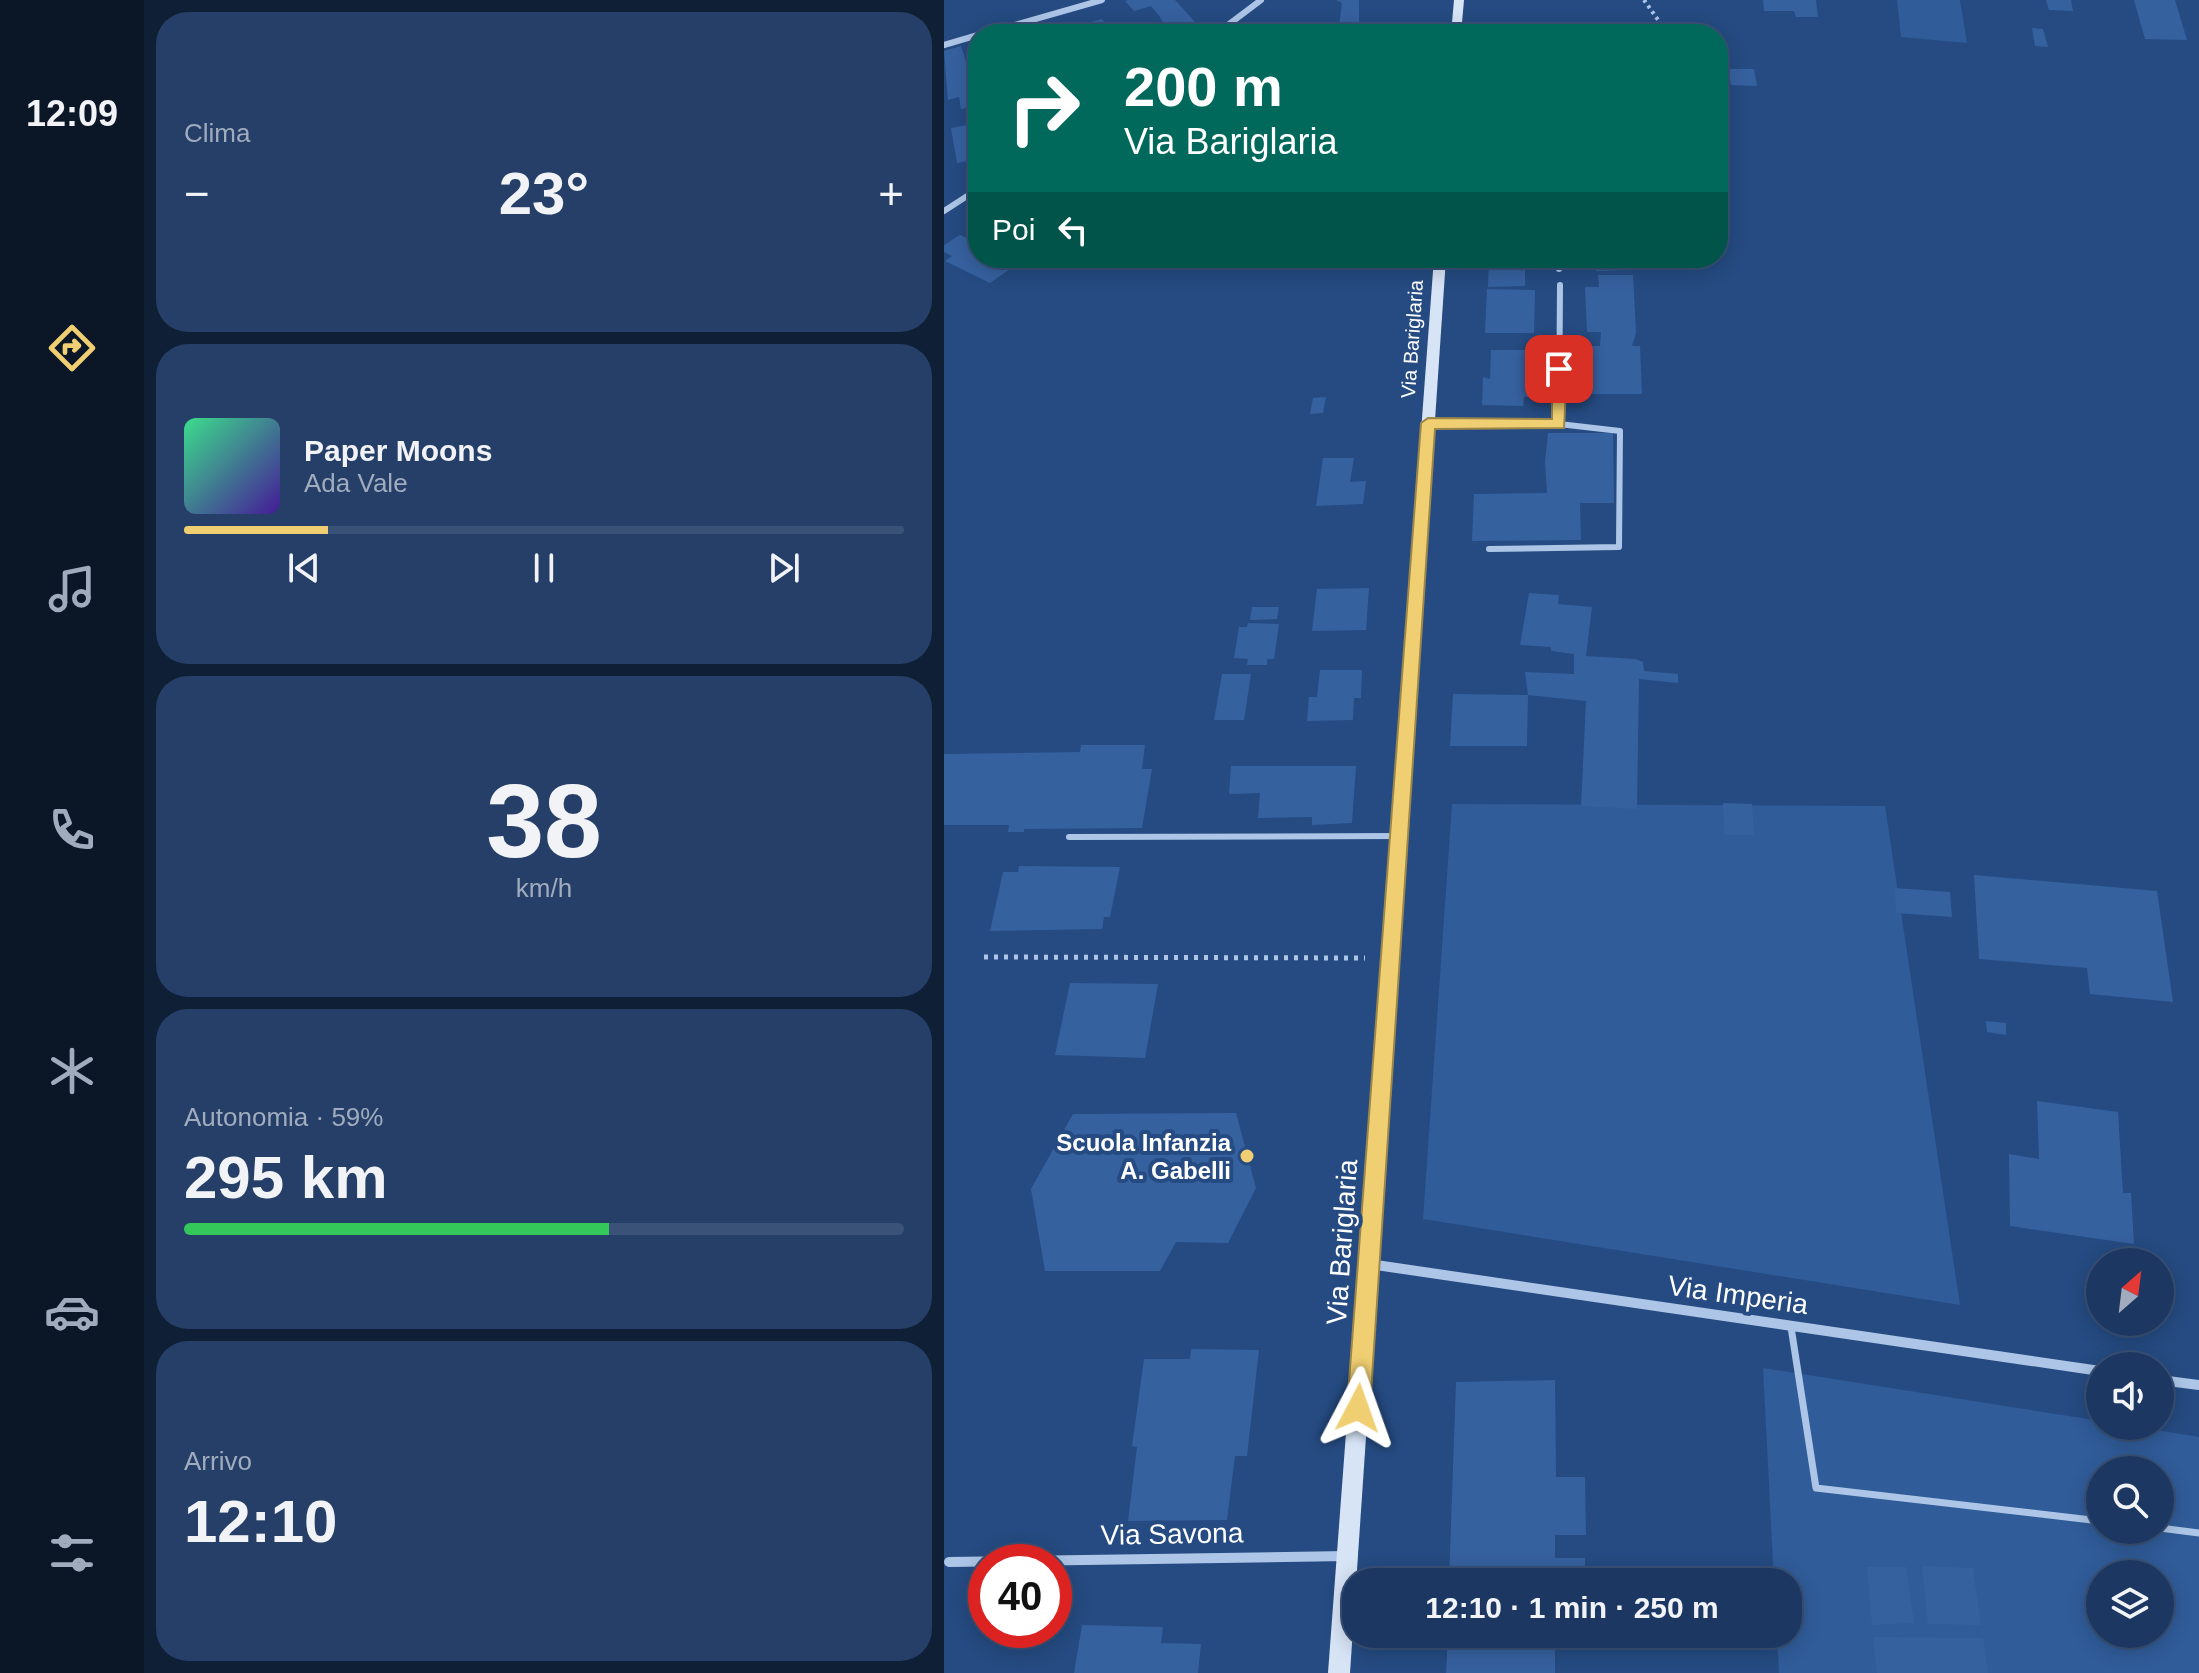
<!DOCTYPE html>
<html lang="it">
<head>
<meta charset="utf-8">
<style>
	:root { --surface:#1c3862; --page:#253f68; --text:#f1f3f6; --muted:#a0acbe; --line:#3a5277; --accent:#f0cf72 }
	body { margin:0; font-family:Helvetica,sans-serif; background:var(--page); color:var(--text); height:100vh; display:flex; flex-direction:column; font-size:30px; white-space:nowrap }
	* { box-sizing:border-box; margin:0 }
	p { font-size:26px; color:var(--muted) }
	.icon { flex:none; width:44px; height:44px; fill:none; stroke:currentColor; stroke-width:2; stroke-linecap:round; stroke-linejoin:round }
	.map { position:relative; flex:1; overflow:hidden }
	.panel { display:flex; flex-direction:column; gap:12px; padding:12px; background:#0f1f36; width:800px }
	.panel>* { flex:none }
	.banner { position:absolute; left:24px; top:24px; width:760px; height:244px; border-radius:32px; box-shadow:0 4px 20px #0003,0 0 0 2px var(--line); background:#00695c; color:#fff; overflow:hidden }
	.needle { width:52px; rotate:28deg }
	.fabs { position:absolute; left:1142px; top:1248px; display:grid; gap:16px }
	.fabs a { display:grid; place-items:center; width:88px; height:88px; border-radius:50%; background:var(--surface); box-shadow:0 4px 20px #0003,0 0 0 2px var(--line); font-size:40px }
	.speed { position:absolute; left:24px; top:1544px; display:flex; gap:16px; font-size:40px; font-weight:700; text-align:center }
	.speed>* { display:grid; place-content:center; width:104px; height:104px; border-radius:50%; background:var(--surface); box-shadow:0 4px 20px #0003,0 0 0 2px var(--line); line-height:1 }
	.speed .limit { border:12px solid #d22; background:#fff; color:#111 }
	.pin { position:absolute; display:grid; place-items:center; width:68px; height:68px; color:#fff; margin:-34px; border-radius:16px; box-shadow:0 4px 12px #0006 }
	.me { position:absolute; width:88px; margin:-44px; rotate:4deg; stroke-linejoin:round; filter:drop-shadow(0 0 6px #0008) }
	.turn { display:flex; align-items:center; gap:28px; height:168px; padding:0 24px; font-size:36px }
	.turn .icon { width:104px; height:104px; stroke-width:2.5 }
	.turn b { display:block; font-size:56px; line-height:68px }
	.then { display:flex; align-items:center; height:76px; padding:0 24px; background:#0003; gap:16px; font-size:30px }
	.big { font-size:60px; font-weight:700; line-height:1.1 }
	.panel .card { flex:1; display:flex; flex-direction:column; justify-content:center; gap:12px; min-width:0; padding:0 28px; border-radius:32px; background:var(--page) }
	.panel .dial { align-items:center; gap:0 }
	.dial b { font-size:104px; line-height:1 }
	.song { display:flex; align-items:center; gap:24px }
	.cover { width:96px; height:96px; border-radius:12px; background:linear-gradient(135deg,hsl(150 70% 55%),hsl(260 70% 35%)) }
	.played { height:8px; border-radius:4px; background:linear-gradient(90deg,var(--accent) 20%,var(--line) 20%) }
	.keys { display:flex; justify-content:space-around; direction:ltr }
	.heat { display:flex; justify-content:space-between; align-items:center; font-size:44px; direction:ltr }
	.charge { height:12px; border-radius:6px; background:linear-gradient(90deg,#34c759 59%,var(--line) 0) }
	.trip { position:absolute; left:398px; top:1568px; width:460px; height:80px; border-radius:32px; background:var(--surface); box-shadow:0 4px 20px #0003,0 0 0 2px var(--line); font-weight:700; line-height:80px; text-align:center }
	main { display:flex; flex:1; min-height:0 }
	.tabs { display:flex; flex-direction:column; width:144px; justify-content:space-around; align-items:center; background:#0b1627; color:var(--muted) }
	.tabs .icon { width:56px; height:56px }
	.tabs .selected { color:var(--accent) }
	.tabs b { font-size:36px; color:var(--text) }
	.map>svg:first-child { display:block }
	.green { fill:#305c99; fill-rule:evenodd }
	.building { fill:#36619f }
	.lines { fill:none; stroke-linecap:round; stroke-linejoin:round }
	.path-far1 { stroke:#adc6e7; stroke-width:4; stroke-dasharray:3 4; stroke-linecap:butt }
	.path { stroke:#adc6e7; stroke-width:5; stroke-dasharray:4 6; stroke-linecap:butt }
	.lane-far1 { stroke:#adc6e7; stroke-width:6 }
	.lane { stroke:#adc6e7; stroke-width:7 }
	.street-far2 { stroke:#adc6e7; stroke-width:6 }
	.street-far1 { stroke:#adc6e7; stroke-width:7 }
	.street { stroke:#adc6e7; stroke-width:10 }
	.secondary { fill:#d7e4f6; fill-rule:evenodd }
	.route { fill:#f0cf72; stroke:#9c874a; stroke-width:2 }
	.poi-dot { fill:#f0cf72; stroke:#254b82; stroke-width:3 }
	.labels { text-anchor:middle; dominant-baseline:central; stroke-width:8; stroke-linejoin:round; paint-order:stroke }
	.far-street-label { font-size:20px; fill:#fff; stroke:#254b82 }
	.poi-label { font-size:24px; font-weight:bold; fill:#fff; stroke:#254b82; text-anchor:end }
	.near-street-label { font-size:28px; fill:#fff; stroke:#254b82 }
</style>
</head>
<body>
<main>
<nav class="tabs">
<b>12:09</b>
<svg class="icon selected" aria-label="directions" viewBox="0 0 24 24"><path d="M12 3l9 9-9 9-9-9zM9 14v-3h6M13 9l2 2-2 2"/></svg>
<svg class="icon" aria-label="music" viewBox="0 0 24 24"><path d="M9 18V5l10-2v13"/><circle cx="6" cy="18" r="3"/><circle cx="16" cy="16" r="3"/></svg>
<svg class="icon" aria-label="phone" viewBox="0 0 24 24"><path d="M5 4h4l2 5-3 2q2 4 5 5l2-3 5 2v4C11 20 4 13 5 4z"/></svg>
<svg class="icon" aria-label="climate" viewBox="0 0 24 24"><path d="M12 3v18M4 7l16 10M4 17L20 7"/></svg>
<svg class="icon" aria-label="car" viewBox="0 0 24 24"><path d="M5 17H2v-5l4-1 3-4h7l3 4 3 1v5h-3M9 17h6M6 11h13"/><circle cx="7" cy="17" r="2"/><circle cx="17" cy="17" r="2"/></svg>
<svg class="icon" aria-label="filters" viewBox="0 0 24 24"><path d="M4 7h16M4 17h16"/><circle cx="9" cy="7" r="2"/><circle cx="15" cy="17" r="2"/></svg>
</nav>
<section class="panel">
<div class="card"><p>Clima</p>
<div class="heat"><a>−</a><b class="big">23°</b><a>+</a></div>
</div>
<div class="card">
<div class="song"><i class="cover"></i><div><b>Paper Moons</b><p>Ada Vale</p></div></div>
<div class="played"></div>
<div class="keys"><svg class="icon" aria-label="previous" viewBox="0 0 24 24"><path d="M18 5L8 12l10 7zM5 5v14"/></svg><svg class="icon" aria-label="pause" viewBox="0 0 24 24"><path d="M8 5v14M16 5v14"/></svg><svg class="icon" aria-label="next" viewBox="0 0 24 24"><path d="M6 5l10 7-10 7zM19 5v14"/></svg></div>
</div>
<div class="card dial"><b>38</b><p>km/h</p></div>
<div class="card"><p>Autonomia · 59%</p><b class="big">295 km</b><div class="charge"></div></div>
<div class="card"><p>Arrivo</p><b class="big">12:10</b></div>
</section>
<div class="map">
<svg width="1255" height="1673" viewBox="0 0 1255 1673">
	<rect width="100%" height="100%" fill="#254b82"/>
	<g class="green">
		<path d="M953 0H1016L1023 43 957 37Z"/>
		<path d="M508 804 941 806 1016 1305 479 1219Z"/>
		<path d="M819 1368 1156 1421V1426H1188L1255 1437V1673H835L833 1634H844V1582H830ZM1156 1470H1216V1530H1156ZM1156 1574H1216V1634H1156Z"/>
	</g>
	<g class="building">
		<path d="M184 0H231L262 34H208L204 28 220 24 216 17 207 6 190 11 181 1Z"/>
		<path d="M392 0H415V34H394L398 3Z"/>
		<path d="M819 0H872L874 17H852L850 11H820Z"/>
		<path d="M1102 0H1127L1129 11 1105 10Z"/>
		<path d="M1190 0H1231L1243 40 1201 39Z"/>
		<path d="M158 19 165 29 187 23 195 34H146L140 24Z"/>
		<path d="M1088 28 1099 29 1104 47 1091 46Z"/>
		<path d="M17 46 30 87 34 86V106L17 109 15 97 4 100 0 51Z"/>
		<path d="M784 69H810L813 86 787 85Z"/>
		<path d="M34 123V159L13 163 7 128Z"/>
		<path d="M16 235 34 243V258H82L46 283 1 261 8 256 0 252V245Z"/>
		<path d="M154 258H188L183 268 150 266Z"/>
		<path d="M545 258H593V266H581V286L544 287Z"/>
		<path d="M640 258H688L689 270 652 271V263L640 264Z"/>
		<path d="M654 275H689L692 333 688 346H696L698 394H646V346H656L657 332H643L641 287H655Z"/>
		<path d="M543 289 591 290 590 333H541Z"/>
		<path d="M547 350H585V393L594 397H580L579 406 538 405 539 377 546 379Z"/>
		<path d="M382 397 379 413 366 414 369 398Z"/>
		<path d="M604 433H669L670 503H636L637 540 528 541 530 494 603 493 601 462Z"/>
		<path d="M379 458H410L406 482 422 481 419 504 372 506Z"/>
		<path d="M425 588 422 630 368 631 373 589Z"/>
		<path d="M585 593 615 595 614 604 648 607 642 656 691 659 699 662 700 671 734 674V683L695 679 693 809 637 806 642 701 584 695 583 746H506L509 694 584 695 581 672 630 674V654L607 651V647L576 645Z"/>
		<path d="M308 607H335L333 619 306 620Z"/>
		<path d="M304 623 335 624 330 659H323V665H303L304 659 290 658 295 627H303Z"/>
		<path d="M376 670H418L417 698H410L409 720 363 721 365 697H373Z"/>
		<path d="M278 674H307L300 720H270Z"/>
		<path d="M137 745H201L198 769H208L198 828 80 829V832H64L65 825H0V754L136 752Z"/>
		<path d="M287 766H412L408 823 368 825V817L314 818 316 793 285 794Z"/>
		<path d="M779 803 808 804 810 835H780Z"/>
		<path d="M75 866 176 867 166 917H160L158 929 46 931 59 872H74Z"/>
		<path d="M1030 875 1213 891 1229 1002 1146 994 1143 968 1035 959Z"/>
		<path d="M951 888 1006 892 1008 917 952 913Z"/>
		<path d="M126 983 214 984 201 1058 111 1055Z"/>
		<path d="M1042 1021 1062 1023V1035L1043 1032Z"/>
		<path d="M1093 1101 1174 1112 1179 1193H1187L1190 1244 1066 1226 1065 1154 1095 1159Z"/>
		<path d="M292 1113 312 1188 284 1243 232 1242 216 1271H101L87 1189 129 1114Z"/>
		<path d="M247 1349 315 1350 303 1456H291L283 1520 184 1521 193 1447 188 1446 200 1359H246Z"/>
		<path d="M611 1380 612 1477H641L642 1535H611V1558H641V1582H505L512 1382Z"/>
		<path d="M978 1566 1029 1568 1037 1625 984 1624Z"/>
		<path d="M923 1567H962L970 1623 928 1625Z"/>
		<path d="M138 1625 219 1627 217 1643 257 1644 254 1673H130Z"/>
		<path d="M504 1634H611V1673H502Z"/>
		<path d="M929 1637 1039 1638 1044 1673H933Z"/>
	</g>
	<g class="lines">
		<path class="path-far1" d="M700 0 724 34"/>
		<path class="path" d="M40 957 421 958"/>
		<g class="lane-far1">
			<path d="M545 549 675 547 676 431 615 424"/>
			<path d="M125 837 455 836"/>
		</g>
		<g class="lane">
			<path d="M847 1327 872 1488 1156 1521"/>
			<path d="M1216 1528 1255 1533"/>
		</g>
		<g class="street-far2">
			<path d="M39 34 158 0"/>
			<path d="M272 34 317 0"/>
			<path d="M0 45 34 35"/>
			<path d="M0 211 34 189"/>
			<path d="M615 258V269"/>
			<path d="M615 421 616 285"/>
		</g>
		<path class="street-far1" d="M484 423 615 424V419"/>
		<g class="street">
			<path d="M425 1264 1156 1371"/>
			<path d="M1216 1380 1255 1385"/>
			<path d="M5 1562 403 1556"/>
		</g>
		<g class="secondary">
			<path d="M510 0H520L517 34H507Z"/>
			<path d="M490 258H502L406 1673H384Z"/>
		</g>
	</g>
	<path class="route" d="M615 364 623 369 620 428 491 429 426 1408 422 1416 414 1419 406 1416 403 1408 477 423 484 418 608 419V369Z"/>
	<circle class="poi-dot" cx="303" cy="1156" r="8"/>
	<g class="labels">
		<g class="far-street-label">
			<text transform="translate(468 339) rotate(-86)">Via Bariglaria</text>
		</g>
		<g class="poi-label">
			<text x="287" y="1142">Scuola Infanzia<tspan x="287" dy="28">A. Gabelli</tspan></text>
		</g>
		<g class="near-street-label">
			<text transform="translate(398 1242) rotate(-86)">Via Bariglaria</text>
			<text transform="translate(794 1295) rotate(8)">Via Imperia</text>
			<text transform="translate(228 1534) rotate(-1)">Via Savona</text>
		</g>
	</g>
</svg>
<div class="fabs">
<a><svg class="needle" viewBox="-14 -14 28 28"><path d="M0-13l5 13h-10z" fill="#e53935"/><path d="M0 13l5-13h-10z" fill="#a0acbe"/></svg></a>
<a><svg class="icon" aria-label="sound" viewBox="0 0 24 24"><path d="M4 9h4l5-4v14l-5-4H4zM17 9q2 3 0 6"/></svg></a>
<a><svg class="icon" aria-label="search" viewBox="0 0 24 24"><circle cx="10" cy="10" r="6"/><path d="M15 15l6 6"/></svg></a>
<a><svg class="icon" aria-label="layers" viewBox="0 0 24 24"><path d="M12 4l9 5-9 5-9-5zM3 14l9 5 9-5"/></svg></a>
</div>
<div class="speed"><div class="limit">40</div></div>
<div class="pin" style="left:615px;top:369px;background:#d93025"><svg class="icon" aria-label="arrive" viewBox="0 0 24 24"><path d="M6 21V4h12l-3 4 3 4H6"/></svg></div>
<svg class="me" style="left:414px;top:1408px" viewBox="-20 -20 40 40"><path d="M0-17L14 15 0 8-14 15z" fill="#f0cf72" stroke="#fff" stroke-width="4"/></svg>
<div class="trip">12:10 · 1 min · 250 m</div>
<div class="banner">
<div class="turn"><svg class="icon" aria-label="right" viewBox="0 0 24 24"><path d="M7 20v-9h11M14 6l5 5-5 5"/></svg><div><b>200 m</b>Via Bariglaria</div></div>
<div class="then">Poi<svg class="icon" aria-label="left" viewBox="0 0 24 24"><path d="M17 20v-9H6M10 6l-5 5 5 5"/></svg></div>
</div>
</div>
</main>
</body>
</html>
